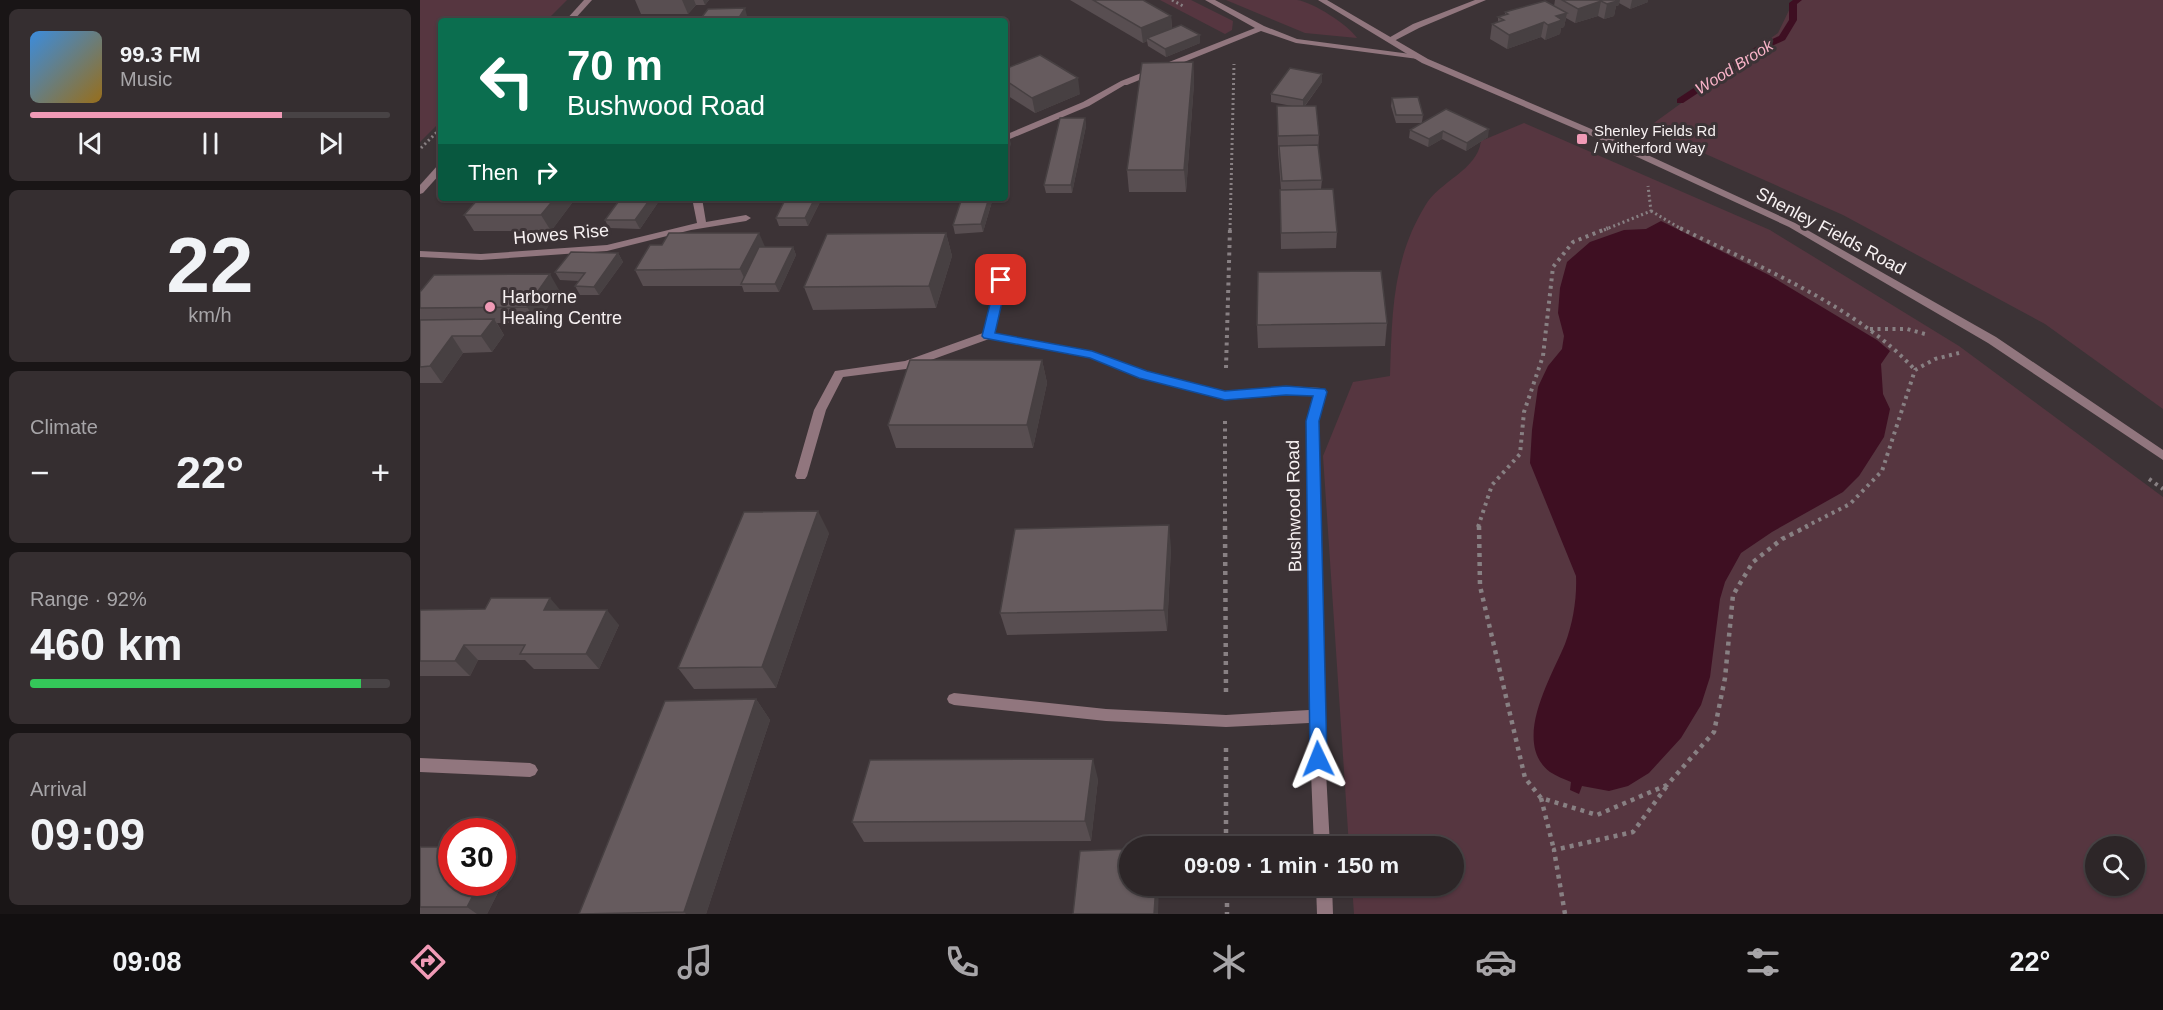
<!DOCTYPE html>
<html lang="en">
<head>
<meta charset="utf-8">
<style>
	:root { --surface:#2d2628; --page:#352e30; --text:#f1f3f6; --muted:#a7a5a8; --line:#484345; --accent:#f09ab6 }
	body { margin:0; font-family:Arial,sans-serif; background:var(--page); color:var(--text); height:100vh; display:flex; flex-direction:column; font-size:22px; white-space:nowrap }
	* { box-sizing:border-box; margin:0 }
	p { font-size:20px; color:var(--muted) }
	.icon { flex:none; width:33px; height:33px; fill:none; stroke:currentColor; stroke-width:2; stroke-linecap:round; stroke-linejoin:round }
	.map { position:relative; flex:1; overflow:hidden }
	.panel { display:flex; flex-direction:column; gap:9px; padding:9px; background:#191516; width:420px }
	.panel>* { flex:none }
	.guide { position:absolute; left:18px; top:18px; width:570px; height:183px; border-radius:6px; box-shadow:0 2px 4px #0004,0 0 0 2px var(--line); background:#0b6e4f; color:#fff; overflow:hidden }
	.controls { position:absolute; left:1665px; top:836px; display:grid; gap:12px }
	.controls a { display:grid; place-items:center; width:60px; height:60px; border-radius:50%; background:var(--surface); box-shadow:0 2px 4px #0004,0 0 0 2px var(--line); font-size:30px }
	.speed { position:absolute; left:18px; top:818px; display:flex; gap:12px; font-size:30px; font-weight:700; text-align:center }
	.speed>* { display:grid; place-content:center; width:78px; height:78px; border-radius:50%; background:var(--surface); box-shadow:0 2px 4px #0004,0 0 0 2px var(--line); line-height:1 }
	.speed .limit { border:9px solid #d22; background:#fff; color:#111 }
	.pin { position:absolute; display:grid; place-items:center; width:51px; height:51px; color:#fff; margin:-26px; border-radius:12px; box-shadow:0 3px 9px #0006 }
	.me { position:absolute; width:66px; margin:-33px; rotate:358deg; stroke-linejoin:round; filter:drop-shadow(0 0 4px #0008) }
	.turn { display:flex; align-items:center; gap:21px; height:126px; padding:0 30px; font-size:27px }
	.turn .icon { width:78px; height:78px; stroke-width:2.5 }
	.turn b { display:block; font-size:42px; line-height:51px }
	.then { display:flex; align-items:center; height:57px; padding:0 30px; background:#0003; gap:12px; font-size:22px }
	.big { font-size:45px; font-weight:700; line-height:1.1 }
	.panel .tile { flex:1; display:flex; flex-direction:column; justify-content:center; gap:9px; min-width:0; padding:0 21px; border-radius:9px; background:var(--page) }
	.panel .dial { align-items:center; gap:0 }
	.dial b { font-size:78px; line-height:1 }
	.song { display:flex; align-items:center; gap:18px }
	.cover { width:72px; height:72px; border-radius:9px; background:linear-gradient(135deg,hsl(210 70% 55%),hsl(40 70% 35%)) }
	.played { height:6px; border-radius:3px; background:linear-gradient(90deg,var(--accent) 70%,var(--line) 70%) }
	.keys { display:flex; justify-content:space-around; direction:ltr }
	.heat { display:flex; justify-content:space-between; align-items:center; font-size:33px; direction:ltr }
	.charge { height:9px; border-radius:4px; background:linear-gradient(90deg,#34c759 92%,var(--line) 0) }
	.trip { position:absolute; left:699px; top:836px; width:345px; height:60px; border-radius:30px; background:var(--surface); box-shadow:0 2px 4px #0004,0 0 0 2px var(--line); font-weight:700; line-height:60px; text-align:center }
	.tabs { display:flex; height:96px; justify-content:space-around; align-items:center; background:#120f10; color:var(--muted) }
	.tabs .icon { width:42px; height:42px }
	.tabs .on { color:var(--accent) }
	.tabs b { font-size:27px; color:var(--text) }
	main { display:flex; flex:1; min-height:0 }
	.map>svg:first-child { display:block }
	.green { fill:#563640; fill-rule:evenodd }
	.water { fill:#3e0f22 }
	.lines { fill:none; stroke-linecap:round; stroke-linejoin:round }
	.stream { fill:#3e0f22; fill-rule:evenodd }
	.path-far2 { stroke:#888083; stroke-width:3; stroke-dasharray:2 3; stroke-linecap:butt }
	.path-far1 { stroke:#888083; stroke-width:4; stroke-dasharray:3 4.5; stroke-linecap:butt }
	.path { stroke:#888083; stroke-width:4.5; stroke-dasharray:4 5; stroke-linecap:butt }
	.service { fill:#91767e; fill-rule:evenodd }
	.minor { fill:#91767e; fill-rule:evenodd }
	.tertiary { fill:#91767e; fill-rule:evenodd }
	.wall { fill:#584e51 }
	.shaded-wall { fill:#474042 }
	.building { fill:#665b5e; stroke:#474042; stroke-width:1.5 }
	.route { fill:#1a73e8; stroke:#114b97; stroke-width:1.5 }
	.poi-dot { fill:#f09ab6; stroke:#3c3336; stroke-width:2 }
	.labels { text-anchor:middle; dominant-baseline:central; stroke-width:6; stroke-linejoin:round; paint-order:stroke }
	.far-poi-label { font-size:15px; fill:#f7f1f2; stroke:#3c3336; text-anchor:start }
	.far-water-label { font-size:16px; font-style:italic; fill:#fab4c9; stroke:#3c3336 }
	.street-label { font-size:18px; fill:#f7f1f2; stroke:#3c3336 }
	.poi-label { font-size:18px; fill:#f7f1f2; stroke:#3c3336; text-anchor:start }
</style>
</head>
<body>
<main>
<section class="panel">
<div class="tile">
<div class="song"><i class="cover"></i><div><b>99.3 FM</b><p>Music</p></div></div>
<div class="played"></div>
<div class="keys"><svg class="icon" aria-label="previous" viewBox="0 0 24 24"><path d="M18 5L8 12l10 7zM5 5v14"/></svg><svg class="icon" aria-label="pause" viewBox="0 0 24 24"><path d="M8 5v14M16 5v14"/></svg><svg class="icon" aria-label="next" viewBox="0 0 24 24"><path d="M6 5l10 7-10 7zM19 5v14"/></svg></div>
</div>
<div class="tile dial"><b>22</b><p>km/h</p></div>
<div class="tile"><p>Climate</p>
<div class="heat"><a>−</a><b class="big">22°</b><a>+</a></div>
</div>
<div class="tile"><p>Range · 92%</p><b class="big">460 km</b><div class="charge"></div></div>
<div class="tile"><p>Arrival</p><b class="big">09:09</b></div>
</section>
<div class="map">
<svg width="1743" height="914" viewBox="0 0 1743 914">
	<rect width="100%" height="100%" fill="#3c3336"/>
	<g class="green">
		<path d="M0 0H147L126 21H21V121L0 142Z"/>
		<path d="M740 0H771L813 21 812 30 805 34Z"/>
		<path d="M806 0C829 0 855 0 877 0 893 2 928 25 937 38L885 33Z"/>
		<path d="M1374 0H1743V409L1625 324 1423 215 1227 128 1358 33Z"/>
		<path d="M1104 123 1350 230 1539 346 1743 497V914H934L932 885H1034V846H929L903 456 933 382 970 376C972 315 972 260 1005 206 1019 181 1057 171 1061 141ZM1676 846H1714V885H1676Z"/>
	</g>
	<path class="water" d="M1241 221 1349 275 1457 340 1470 351 1461 364 1463 394 1470 409 1464 437 1439 476 1423 492 1352 532 1321 553 1305 582 1300 599 1290 677 1281 705 1261 738 1229 773 1208 786 1189 791 1162 786 1159 794 1150 790 1151 782C1144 779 1136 776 1130 772 1091 742 1132 676 1145 644 1153 623 1157 598 1156 576L1110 463 1112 430 1118 387 1128 366 1142 349 1144 336 1138 313 1140 288 1147 262 1170 242 1204 230 1226 229Z"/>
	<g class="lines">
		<path class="stream" d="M1373 0H1382L1377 4V20L1365 40 1343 50 1263 103H1257V99L1337 46 1359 36 1369 20V3Z"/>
		<g class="path-far2">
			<path d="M752 0 763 6"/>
			<path d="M1248 140 1255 135"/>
			<path d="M1 148 21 128"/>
			<path d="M1231 211 1263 230"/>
			<path d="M810 230 814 64"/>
			<path d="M1184 230 1231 211 1228 186"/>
		</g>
		<g class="path-far1">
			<path d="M1260 228C1337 266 1437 306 1495 370"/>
			<path d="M1450 329H1487L1505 334"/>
			<path d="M806 368 810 228"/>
			<path d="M805 421V527"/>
			<path d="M1729 479 1743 489"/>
			<path d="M1058 527 1072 485 1100 454 1104 412 1123 356 1133 267 1153 242 1188 228"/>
			<path d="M1385 527 1430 504 1462 471 1495 370 1515 359 1539 353"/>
		</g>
		<g class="path">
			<path d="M805 526 806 692"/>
			<path d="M1059 526 1060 586 1105 778 1121 798 1177 815 1247 785 1294 732 1305 678 1313 595 1333 562 1362 539 1388 526"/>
			<path d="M806 748V846"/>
			<path d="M1121 798 1134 850"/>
			<path d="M807 885V914"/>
			<path d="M1145 914 1134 850 1213 832 1247 786"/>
		</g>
		<path class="service" d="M701 81 708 83 669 106 585 141V135L663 102Z"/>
		<g class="minor">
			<path d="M164 0H172L153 21H145Z"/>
			<path d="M785 0H795L844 26 877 39 998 55 1002 57 998 59 876 43 841 31 707 85H701V81L835 28Z"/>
			<path d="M1055 0H1066L999 28 972 42 965 40 993 24Z"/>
			<path d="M21 164V173L3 193 0 194V185L18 165Z"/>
			<path d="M272 198H282L286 222 326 215 331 218 326 221 271 230 187 251 61 260 0 257V251L61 254 187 245 277 223Z"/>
			<path d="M586 259 591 262 574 333 672 351 727 372 805 391 866 386 901 388 907 392 899 421 903 716 910 846H894L889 723 806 727 686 721 534 705 529 703 527 699 529 695 534 693 686 709 806 715 889 710 887 421 894 396 866 394 805 399 720 378 670 358 569 339 486 369 423 377 406 410 387 476 385 479H377L375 476 394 410 415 371 485 361 563 333 581 262Z"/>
			<path d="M0 758 110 763 115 765 118 770 115 775 110 777 0 772Z"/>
			<path d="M896 885H912L913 914H897Z"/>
		</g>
		<path class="tertiary" d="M898 0H907L1008 59 1169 128 1375 223 1576 337 1743 450V460L1568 343 1369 227 1163 132 1002 63Z"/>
	</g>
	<g class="wall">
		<path d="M215 0H289L285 5H276L268 14H221Z"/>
		<path d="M650 0H723L751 16 752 28 780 35V43L746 57 728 46 727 41 723 43Z"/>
		<path d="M1135 0H1228V2L1210 9 1199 3V5L1196 6 1194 16 1184 19 1178 16 1155 23 1146 18 1144 27 1141 28 1140 34 1125 40 1121 37 1087 49 1070 39 1072 24 1078 22V17L1085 15V12L1134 6Z"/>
		<path d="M773 62 774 83 766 192H709L707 170Z"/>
		<path d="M585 69 660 94 615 113 585 94Z"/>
		<path d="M902 82 885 106 899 135 898 151 902 180 901 189 917 232 916 248 861 249 860 190H861L858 151 857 106H872L851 102V94Z"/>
		<path d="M972 98 1003 115 1002 122 1068 137 1046 151 1022 139 1008 147 989 138 990 130 1002 123H976L971 106Z"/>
		<path d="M665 118 666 126 652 193H626L624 185Z"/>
		<path d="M59 198H149L152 203 131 231H54L44 215Z"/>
		<path d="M201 198H237L239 201 220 229 189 228 185 220Z"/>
		<path d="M402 198 388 226H359L356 218Z"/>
		<path d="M573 198 563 232 535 234 533 225Z"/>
		<path d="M526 233 532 256 516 308 393 310 384 287Z"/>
		<path d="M345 247H373L376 255 359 292H324L322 286H223L215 270Z"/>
		<path d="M198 253 203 262 179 295H160L155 286 159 281 140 280 135 272Z"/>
		<path d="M139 290 117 323H77L84 335 72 352 43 353 22 383H0V292Z"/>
		<path d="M967 323 965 346 838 348 837 325Z"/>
		<path d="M622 360 627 383 613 448H476L468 425Z"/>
		<path d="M409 533 356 688 274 689 258 668Z"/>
		<path d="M751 547 747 631 587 635 580 613Z"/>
		<path d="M140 610 199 625 179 669H114L105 660H58L50 676H0V611Z"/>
		<path d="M336 699 350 720 286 914H159Z"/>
		<path d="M678 779 671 841 444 842 432 822Z"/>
		<path d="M0 847 94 861 67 914H0Z"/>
	</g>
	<g class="shaded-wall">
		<path d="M262 0H274L276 5 268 14Z"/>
		<path d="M283 0H289L285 5Z"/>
		<path d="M1186 0H1200L1199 5 1196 6 1194 16 1184 19 1187 4Z"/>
		<path d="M1212 0H1228V2L1210 9Z"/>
		<path d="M1181 1 1178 16 1155 23 1158 9Z"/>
		<path d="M325 8 327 16 324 21H317Z"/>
		<path d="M1147 13 1144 27 1141 28 1140 34 1125 40 1128 25 1136 16Z"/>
		<path d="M751 16 752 30 727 38V41L723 43 721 28Z"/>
		<path d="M1124 22 1121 37 1087 49 1089 35Z"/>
		<path d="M780 35V43L746 57 745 49Z"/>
		<path d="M773 62 774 83 766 192 764 170Z"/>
		<path d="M902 74V82L883 108V100Z"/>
		<path d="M658 78 660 94 615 113 612 98Z"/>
		<path d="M665 118 666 126 652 193 651 185Z"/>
		<path d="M1069 129 1068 137 1046 151 1047 143Z"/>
		<path d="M1023 131 1022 139 1008 147 1009 139Z"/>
		<path d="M589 136 591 144 585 162V148Z"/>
		<path d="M135 198H149L152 203 131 231 121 215Z"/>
		<path d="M231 198H237L239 201 220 229 215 220Z"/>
		<path d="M395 198H402L388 226 385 218Z"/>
		<path d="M569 198H573L563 232 561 224Z"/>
		<path d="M339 233 346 249 327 284 320 269Z"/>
		<path d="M526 233 532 256 516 308 509 286Z"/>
		<path d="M373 247 376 255 359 292 355 284Z"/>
		<path d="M198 253 203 262 179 295 174 287Z"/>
		<path d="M130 274 139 290 117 323 107 307Z"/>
		<path d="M74 319 84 335 72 352 61 336Z"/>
		<path d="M32 336 43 353 22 383 10 366Z"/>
		<path d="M622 360 627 383 613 448 607 425Z"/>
		<path d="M398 511 409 533 356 688 342 667Z"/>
		<path d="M749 525 751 547 747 631 744 610Z"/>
		<path d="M130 598 143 613 124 610Z"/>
		<path d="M187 610 199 625 179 669 166 654Z"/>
		<path d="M44 645 58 660 50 676 35 661Z"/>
		<path d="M336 699 350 720 286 914H266L264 912Z"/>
		<path d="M673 759 678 779 671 841 665 821Z"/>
		<path d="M82 852 94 861 67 914H57L47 907 60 882H82Z"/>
		<path d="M736 885H739L738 914H734Z"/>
	</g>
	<g class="building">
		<path d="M673 0H723L751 16 721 28Z"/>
		<path d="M1142 0H1195L1197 1 1187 4 1181 1 1158 9Z"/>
		<path d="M1125 1 1147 13 1136 16 1142 20 1128 25 1124 22 1089 35 1072 24 1084 20 1078 17 1088 14 1085 12Z"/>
		<path d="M325 8 317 21H279L288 9Z"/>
		<path d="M209 19 250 20 249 21H208Z"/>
		<path d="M761 25 780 35 745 49 727 38Z"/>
		<path d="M620 55 658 78 612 98 585 80V69Z"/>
		<path d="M773 62 764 170H707L722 63Z"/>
		<path d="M870 68 902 74 883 100 851 94Z"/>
		<path d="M998 97 1003 115H976L972 98Z"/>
		<path d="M857 106H896L899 135 858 136Z"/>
		<path d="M1026 109 1069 129 1047 143 1023 131 1009 139 990 130Z"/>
		<path d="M640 118H665L651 185H624Z"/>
		<path d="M589 136 585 148V137Z"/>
		<path d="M898 145 902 180 862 181 859 146Z"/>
		<path d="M913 189 917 232 861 233 860 190Z"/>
		<path d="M59 198H135L121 215H44Z"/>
		<path d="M201 198H231L215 220H185Z"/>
		<path d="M366 198H395L385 218H356Z"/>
		<path d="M542 198H569L561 224 533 225Z"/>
		<path d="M249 233H339L320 269 215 270 230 245H242Z"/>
		<path d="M526 233 509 286 384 287 407 234Z"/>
		<path d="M339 247H373L355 284H321Z"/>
		<path d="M151 252 198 253 174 287 155 286 165 273 135 272Z"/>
		<path d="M961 271 967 323 837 325 838 272Z"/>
		<path d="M130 274 107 307 0 308V292L14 275Z"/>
		<path d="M74 319 61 336H32L10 366 0 367V320Z"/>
		<path d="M490 360H622L607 425H468Z"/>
		<path d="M398 511 342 667 258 668 324 512Z"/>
		<path d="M749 525 744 610 580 613 595 529Z"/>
		<path d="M71 598H130L124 610H187L166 654H100L105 645H44L35 661H0V611L1 610 65 609Z"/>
		<path d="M336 699 264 912 159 914 245 701Z"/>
		<path d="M673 759 665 821 432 822 450 760Z"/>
		<path d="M0 847H32V882H60L47 907H0Z"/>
		<path d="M710 849V885H736L734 914H653L660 851Z"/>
	</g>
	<path class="route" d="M581 277 587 280 575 333 672 351 727 371 805 391 866 386 905 389 907 392 899 421 907 759 904 765 898 767 892 765 890 759 886 421 893 396 866 395 805 400 719 378 670 358 564 338 562 336 576 280Z"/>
	<g class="poi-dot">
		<rect x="1156" y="133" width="12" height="12" rx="3"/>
		<circle cx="70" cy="307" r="6"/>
	</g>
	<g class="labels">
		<g class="far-poi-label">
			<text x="1174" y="130">Shenley Fields Rd<tspan x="1174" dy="17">/ Witherford Way</tspan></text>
		</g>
		<g class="far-water-label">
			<text transform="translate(1314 67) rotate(-32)">Wood Brook</text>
		</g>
		<g class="street-label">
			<text transform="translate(1411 231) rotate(28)">Shenley Fields Road</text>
			<text transform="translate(141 234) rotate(-5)">Howes Rise</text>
			<text transform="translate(874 506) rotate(-91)">Bushwood Road</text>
		</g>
		<g class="poi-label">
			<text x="82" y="297">Harborne<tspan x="82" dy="21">Healing Centre</tspan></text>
		</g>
	</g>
</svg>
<div class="controls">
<a><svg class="icon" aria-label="search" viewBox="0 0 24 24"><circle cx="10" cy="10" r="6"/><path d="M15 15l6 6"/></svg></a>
</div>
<div class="speed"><div class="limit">30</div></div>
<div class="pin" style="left:581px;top:280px;background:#d93025"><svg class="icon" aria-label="arrive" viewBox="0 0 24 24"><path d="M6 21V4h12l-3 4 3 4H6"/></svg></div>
<svg class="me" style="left:898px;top:759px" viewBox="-20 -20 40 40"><path d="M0-17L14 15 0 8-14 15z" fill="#1a73e8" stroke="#fff" stroke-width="4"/></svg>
<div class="trip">09:09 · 1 min · 150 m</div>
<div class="guide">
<div class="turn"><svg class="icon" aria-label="left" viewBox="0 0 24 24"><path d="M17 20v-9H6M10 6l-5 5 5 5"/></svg><div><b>70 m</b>Bushwood Road</div></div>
<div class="then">Then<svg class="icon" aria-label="right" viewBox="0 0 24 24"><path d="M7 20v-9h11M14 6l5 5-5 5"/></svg></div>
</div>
</div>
</main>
<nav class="tabs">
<b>09:08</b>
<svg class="icon on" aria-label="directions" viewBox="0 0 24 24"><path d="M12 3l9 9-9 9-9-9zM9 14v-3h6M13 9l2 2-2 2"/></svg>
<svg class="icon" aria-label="music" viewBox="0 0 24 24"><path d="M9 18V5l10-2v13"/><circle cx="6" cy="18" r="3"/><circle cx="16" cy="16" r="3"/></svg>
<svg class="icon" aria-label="phone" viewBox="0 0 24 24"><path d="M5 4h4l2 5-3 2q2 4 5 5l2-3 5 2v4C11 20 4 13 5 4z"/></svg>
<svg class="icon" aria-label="climate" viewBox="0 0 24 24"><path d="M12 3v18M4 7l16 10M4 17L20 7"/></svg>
<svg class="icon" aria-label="car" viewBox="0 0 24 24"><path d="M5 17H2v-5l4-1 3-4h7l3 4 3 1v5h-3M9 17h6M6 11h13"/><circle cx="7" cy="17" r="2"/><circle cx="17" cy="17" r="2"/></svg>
<svg class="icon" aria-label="filters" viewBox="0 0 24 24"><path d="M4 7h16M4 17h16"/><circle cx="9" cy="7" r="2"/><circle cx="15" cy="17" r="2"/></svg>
<b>22°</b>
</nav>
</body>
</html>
